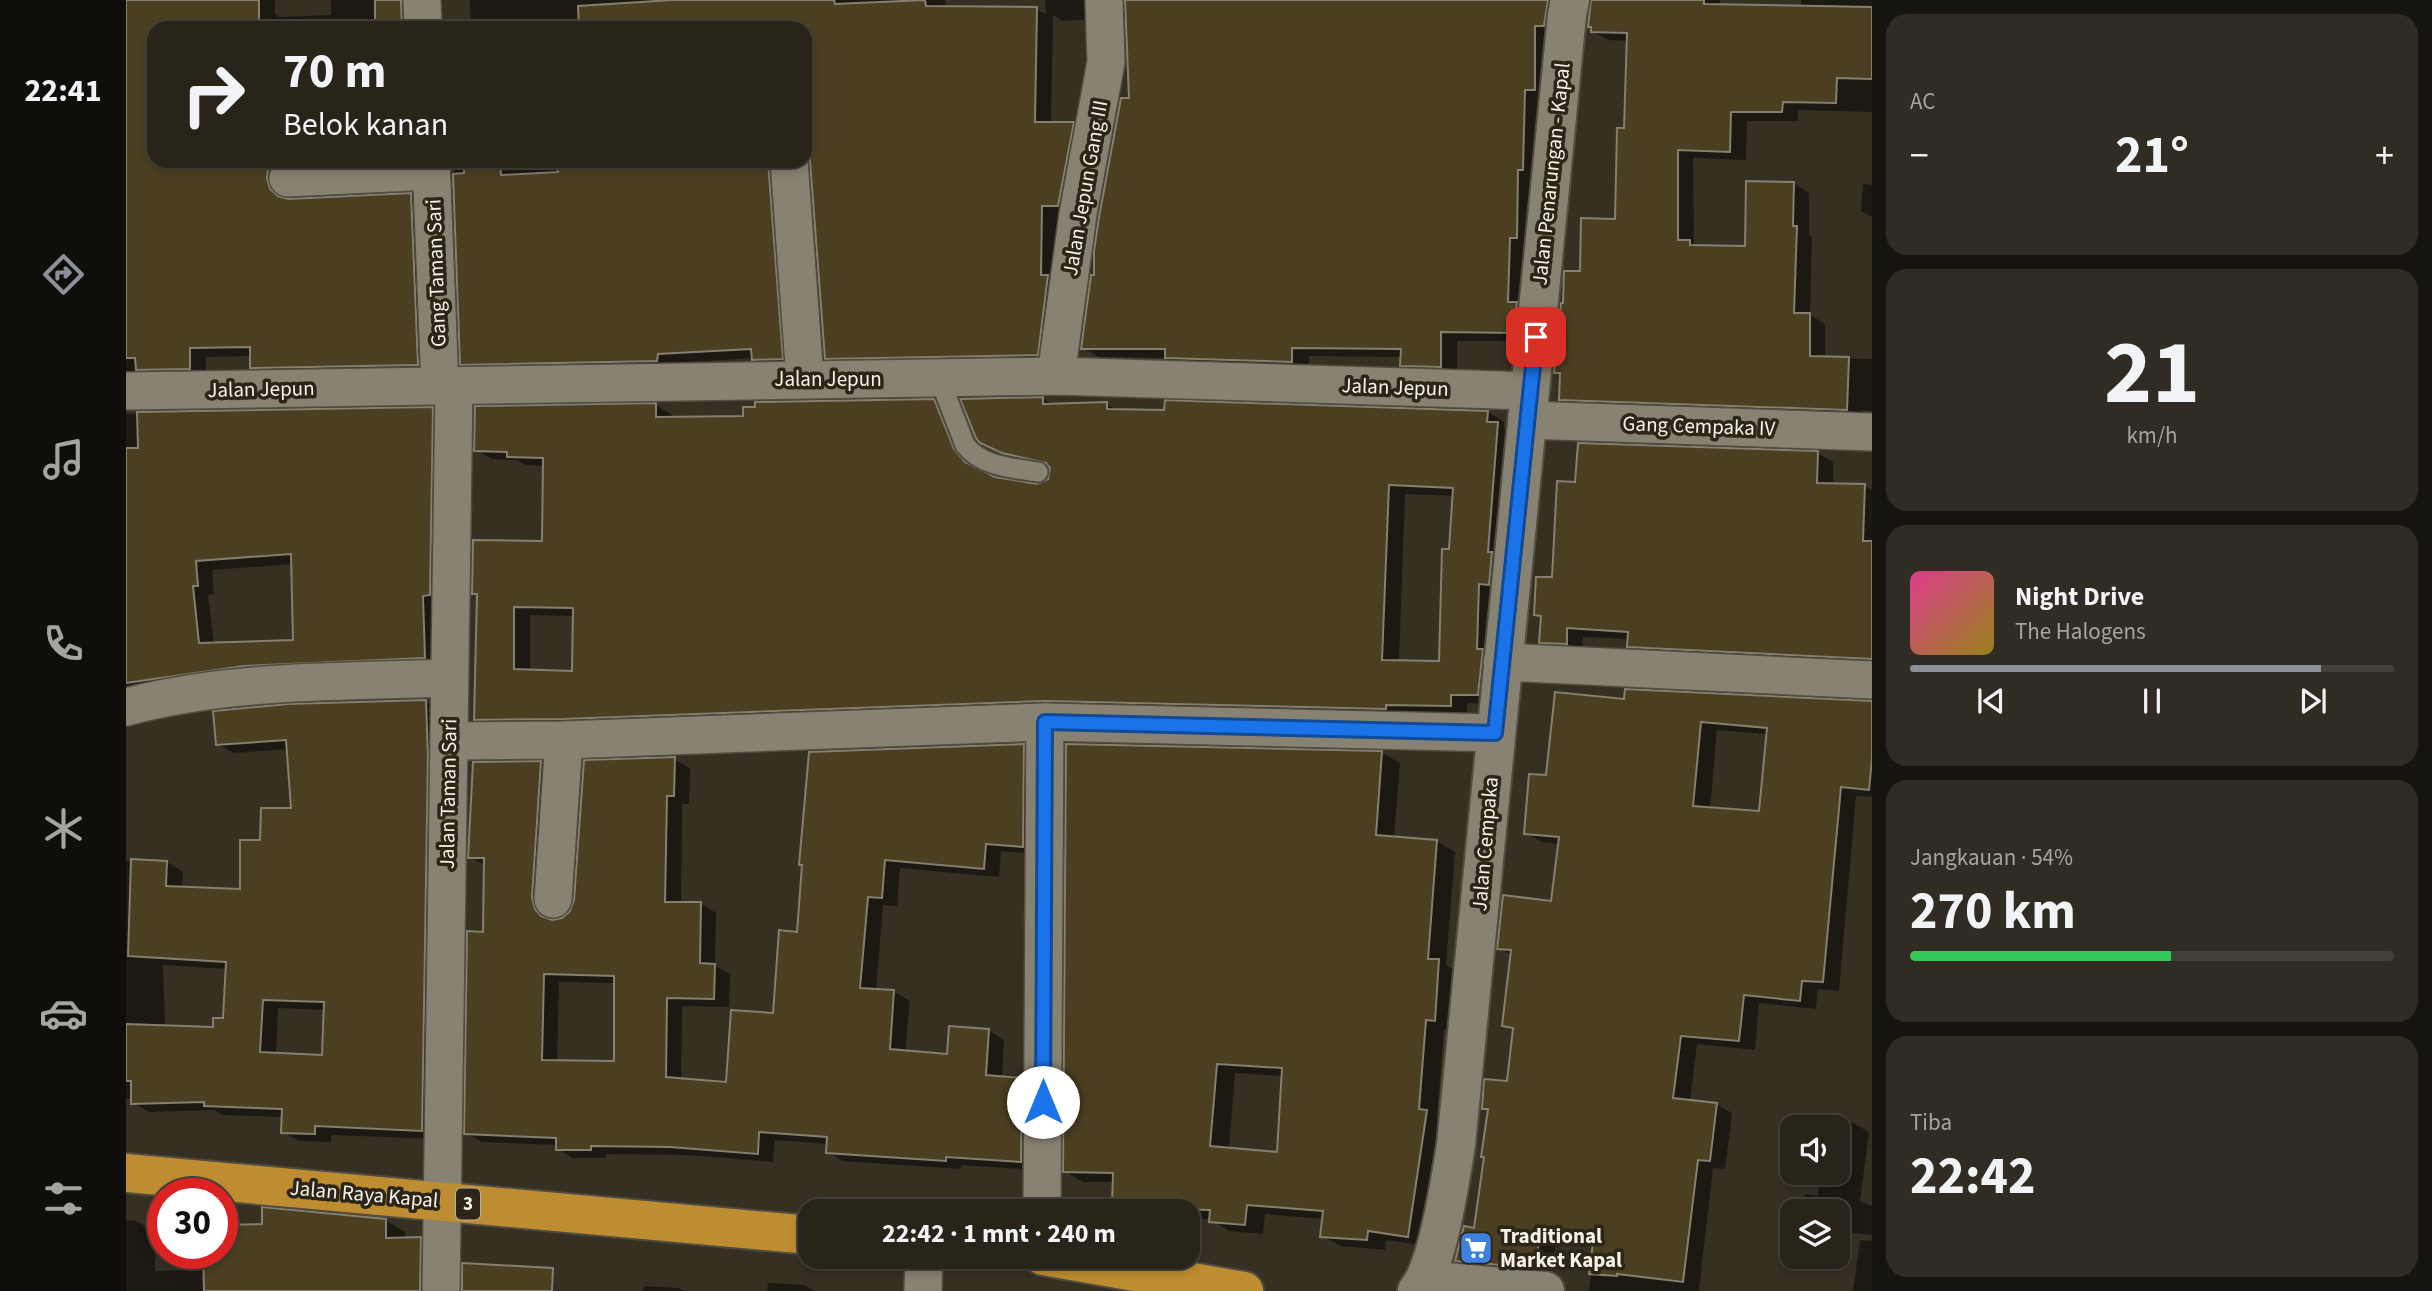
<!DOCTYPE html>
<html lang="id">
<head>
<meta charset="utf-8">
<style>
	:root { --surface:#28241a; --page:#302c23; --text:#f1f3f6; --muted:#a5a4a2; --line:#444139; --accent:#8c9099 }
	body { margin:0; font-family:"Source Sans 3",sans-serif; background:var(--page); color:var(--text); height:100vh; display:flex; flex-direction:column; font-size:26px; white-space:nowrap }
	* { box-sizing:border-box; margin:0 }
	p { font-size:23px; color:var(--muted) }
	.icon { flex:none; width:38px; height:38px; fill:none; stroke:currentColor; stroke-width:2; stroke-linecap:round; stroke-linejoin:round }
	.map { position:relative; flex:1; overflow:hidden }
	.sheet { display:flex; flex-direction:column; gap:14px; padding:14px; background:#16140e; width:560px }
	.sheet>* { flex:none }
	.guide { position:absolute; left:21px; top:21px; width:665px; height:147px; border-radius:21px; box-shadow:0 4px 10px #0003,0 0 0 2px var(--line); background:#28241a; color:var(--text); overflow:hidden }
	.tools { position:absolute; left:1654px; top:1115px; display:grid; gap:14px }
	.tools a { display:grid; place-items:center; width:70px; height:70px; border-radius:14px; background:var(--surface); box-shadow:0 4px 10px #0003,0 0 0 2px var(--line); font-size:35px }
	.speed { position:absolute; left:21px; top:1178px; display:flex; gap:14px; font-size:35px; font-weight:700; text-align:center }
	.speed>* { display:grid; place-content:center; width:91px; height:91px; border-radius:50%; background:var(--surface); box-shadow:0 4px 10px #0003,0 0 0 2px var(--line); line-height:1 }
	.speed .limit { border:10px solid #d22; background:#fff; color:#111 }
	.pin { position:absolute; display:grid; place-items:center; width:60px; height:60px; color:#fff; margin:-30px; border-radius:14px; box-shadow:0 4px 10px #0006 }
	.me { position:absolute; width:77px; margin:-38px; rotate:0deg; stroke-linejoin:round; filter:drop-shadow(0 0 5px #0008) }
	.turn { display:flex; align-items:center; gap:24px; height:147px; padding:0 21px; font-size:32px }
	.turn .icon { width:91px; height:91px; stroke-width:2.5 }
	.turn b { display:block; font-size:49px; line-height:60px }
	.big { font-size:52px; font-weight:700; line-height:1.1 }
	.sheet .card { flex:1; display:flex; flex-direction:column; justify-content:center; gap:10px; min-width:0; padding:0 24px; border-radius:21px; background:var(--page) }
	.sheet .dial { align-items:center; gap:0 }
	.dial b { font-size:91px; line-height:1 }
	.song { display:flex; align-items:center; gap:21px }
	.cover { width:84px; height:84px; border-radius:10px; background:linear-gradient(135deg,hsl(330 70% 55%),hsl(50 70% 35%)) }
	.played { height:7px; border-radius:4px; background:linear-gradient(90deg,var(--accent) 85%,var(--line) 85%) }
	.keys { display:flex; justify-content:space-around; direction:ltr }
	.heat { display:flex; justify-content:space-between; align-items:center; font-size:38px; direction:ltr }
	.charge { height:10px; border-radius:5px; background:linear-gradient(90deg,#34c759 54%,var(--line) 0) }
	.trip { position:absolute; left:672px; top:1199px; width:402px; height:70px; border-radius:21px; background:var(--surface); box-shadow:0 4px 10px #0003,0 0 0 2px var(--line); font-weight:700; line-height:70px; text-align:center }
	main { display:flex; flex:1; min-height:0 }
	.menu { display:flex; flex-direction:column; width:126px; justify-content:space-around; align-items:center; background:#100e0a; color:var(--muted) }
	.menu .icon { width:49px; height:49px }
	.menu .current { color:var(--accent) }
	.menu b { font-size:32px; color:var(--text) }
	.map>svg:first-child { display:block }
	.shadow { fill:#0007; fill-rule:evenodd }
	.building { fill:#4b3f22; stroke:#867f6f; stroke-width:2; fill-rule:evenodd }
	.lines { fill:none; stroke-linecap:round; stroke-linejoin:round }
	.lane-casing { stroke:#514c40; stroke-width:23 }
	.street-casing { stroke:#514c40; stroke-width:40 }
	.secondary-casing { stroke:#514c40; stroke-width:42 }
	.highway-casing { stroke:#514c40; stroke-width:42 }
	.lane { stroke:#888272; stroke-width:19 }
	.street { stroke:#888272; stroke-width:37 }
	.secondary { stroke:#888272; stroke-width:38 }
	.highway { stroke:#be8d32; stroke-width:38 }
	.route-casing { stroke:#114b97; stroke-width:18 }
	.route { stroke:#1a73e8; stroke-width:12 }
	.labels { text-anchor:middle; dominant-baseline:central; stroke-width:7; stroke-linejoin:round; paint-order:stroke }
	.shield { fill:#2c2619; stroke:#b9b5ab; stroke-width:2 }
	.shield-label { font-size:19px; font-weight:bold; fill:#f6f2e9 }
	.street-label { font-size:21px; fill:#f6f2e9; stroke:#2c2619 }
	.poi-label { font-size:21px; font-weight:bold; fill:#f6f2e9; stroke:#2c2619; text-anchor:start }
</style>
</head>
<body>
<main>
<nav class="menu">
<b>22:41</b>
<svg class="icon current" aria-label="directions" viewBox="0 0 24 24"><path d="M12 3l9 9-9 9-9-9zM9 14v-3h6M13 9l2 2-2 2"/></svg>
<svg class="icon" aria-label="music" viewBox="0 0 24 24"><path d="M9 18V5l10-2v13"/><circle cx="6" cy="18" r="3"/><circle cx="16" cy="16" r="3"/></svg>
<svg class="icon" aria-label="phone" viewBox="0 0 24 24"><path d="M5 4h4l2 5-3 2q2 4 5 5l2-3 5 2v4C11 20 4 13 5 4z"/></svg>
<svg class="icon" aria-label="climate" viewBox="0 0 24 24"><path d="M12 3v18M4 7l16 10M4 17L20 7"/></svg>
<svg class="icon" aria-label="car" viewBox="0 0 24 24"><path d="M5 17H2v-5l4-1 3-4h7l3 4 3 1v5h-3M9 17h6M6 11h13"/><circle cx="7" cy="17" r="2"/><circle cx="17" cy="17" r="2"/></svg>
<svg class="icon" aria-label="filters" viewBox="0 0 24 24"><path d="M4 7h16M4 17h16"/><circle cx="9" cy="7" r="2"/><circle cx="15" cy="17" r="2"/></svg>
</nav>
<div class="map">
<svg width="1746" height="1291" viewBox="0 0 1746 1291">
	<rect width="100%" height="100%" fill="#363023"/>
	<g class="shadow">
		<path d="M0 0H149V14L153 17 205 15V0H276L292 9V28H28V161H271L157 189 160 200 285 195 301 204 308 374 142 376 126 367V356L80 357V377L0 388Z"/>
		<path d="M344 0H819L820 8 910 9 920 14 919 0H976L974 19 936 21 927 15 925 124H947L963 133 948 214H932L928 364 717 367 700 358 686 159 682 149H679V28H345Z"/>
		<path d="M1001 0H1442L1404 341H1331V376L1293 374 1276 365V357L1183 356 1182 371 1057 367 1041 358 973 357 957 348 1005 99Z"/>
		<path d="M1466 0H1594V6L1675 8V0H1746V112L1672 110V121H1621L1620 160 1567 158 1568 245 1571 247 1620 248 1667 183 1683 193V235L1686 237 1684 315 1699 324V358L1746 359V411L1737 410V418L1451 408 1435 399V375L1430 372 1455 273 1491 221 1500 130 1502 41 1482 40 1466 31Z"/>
		<path d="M328 161H661L672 368H644L627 358 548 363V370L352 373 336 364Z"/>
		<path d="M1737 184 1746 185V217L1735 211Z"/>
		<path d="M917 399 928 405 980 404 993 411 1040 412V402L1362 412 1378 422V428L1388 434 1368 704 1341 703V715L366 728 350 719 353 596 348 593 418 543 419 466 400 465 390 460 366 459 350 450 530 405 546 415V419L619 418 808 401 824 410 844 461 853 471 868 479 911 486 924 480 925 469 894 462 855 442ZM1279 494 1328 496 1314 663 1273 662ZM404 615 449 616 447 673 404 671Z"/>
		<path d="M306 409 323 418 314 666 0 697V414ZM167 564 169 642 88 644 82 595 88 594 86 570Z"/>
		<path d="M1691 453 1707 462V485H1738L1746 490V666L1519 655 1503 646V639L1457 637 1456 652 1431 651 1415 642 1416 618 1410 614 1428 579 1451 484Z"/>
		<path d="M1500 691 1746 703V797L1730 796 1713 991 1692 989 1690 1009 1633 1003 1629 1050 1571 1044 1564 1101 1590 1104 1606 1113 1599 1169 1587 1168 1573 1291H1463L1469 1241 1431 1237 1425 1276 1347 1269 1331 1260 1349 1230 1360 1157 1363 1111 1357 1108 1382 1083 1388 1031 1378 1026 1386 955 1373 948 1427 903 1434 844 1416 842 1400 833 1422 777 1500 701ZM1591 730 1642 734 1634 813 1584 809Z"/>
		<path d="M299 701 316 711 312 1139 205 1135V1142L173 1141 157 1132V1117L96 1115 88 1110 23 1112 7 1103V1098L0 1099V861L41 862 57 872 56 889 116 891 136 842 167 809 163 749 108 753 92 744ZM37 965 101 969 99 1020 89 1029 39 1027ZM152 1008 199 1010 198 1057 150 1055Z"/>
		<path d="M942 745 1256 753 1274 763 1268 838 1310 841 1329 852 1320 965 1331 972 1327 1030H1318L1311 1118 1319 1122 1300 1246 1260 1240 1259 1250 1215 1246 1196 1236 1198 1219 1139 1214 1137 1234 1103 1231 1085 1219H1062V1211H999L988 1205 989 1182H957L939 1171ZM1109 1073 1157 1076 1152 1154 1103 1149Z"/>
		<path d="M897 746 913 755 912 854 875 851 873 877 774 868 771 906 757 905 750 991 768 992 784 1001 779 1052 823 1056 863 1031 878 1040 876 1078 895 1080 911 1089 910 1170 836 1165 835 1169 717 1161 702 1152V1144L649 1140 647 1162 561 1155 480 1154V1158H447L432 1149V1145L356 1142 340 1133 358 934 360 866 344 857 348 764 415 763 431 772 421 908 426 922 436 920 445 912 548 759 564 768 563 804H556L555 904H575L590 913 589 966 604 974 603 1007 556 1006 555 1080 601 1084 649 1015 672 933 678 866ZM433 982 490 983V1063L431 1062Z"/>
		<path d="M1701 1121 1727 1123 1743 1132 1734 1201 1746 1206V1235L1712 1231V1211H1677L1679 1194 1692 1196 1694 1172H1712V1127H1700Z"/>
		<path d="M0 1220 10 1221 30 1232 29 1271 79 1270V1253H96L259 1220 279 1232V1239H294L314 1250V1291H0Z"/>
		<path d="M1734 1240 1746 1241V1291H1727Z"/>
		<path d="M642 1283 679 1285 688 1291H641Z"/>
		<path d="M518 1286 553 1288 558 1291H517Z"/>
	</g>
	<g class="building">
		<path d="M0 0H133V28H28V161H143L141 178 144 189 152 196 162 199 285 193 292 365 124 368V347L64 348V369L10 370 9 358H0Z"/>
		<path d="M249 0H275L276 28H249Z"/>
		<path d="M546 0H708L709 4 799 0 800 6 911 7 909 122H948L932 206H916L915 275H922L912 355 699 359 684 161 679 28H453L452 6Z"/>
		<path d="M999 0H1422L1418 26H1409V90H1399L1397 170H1392L1391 238H1384L1382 302H1391L1388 333 1315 332V367L1274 366 1275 349 1166 348V362L1039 358V349H955L965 275H968V251L973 217 995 98H1003Z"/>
		<path d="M1465 0H1578V4L1746 7V79L1711 78 1710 103 1657 102 1656 112H1605L1604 152 1552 150V240H1564V245L1619 246 1620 181 1668 182 1667 226H1671L1668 313H1684V356L1723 357 1721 410 1433 400 1434 373H1428L1435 303H1437L1438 271H1454L1455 218 1489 219 1491 128H1498L1501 33 1465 32V27H1462Z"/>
		<path d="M338 161H374L375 175 432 172 431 161H526V169L590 165V161H642L657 359 626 360 625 349 532 354 531 361 334 365 327 174 338 173Z"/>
		<path d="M917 397V404L981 402V409L1038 410 1039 400 1362 411 1361 422H1372L1362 552H1366L1363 585 1353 584 1351 649H1357L1352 695H1325V706L1260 705V709L919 701 438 719 348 720 351 594H346L347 540 416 541 417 458 381 457V452L348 451 349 406 530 403V417L617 416V407H629V402L808 399 828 449 839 462 869 477 911 484 922 479 924 468 920 463 876 453 854 443 850 438 834 399ZM1263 485 1327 488 1323 549H1316L1313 661 1256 660ZM388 607 447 608 446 671 388 669Z"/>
		<path d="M307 407 304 595 297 596 299 658 118 666 0 683V448H12L11 412ZM165 554 167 640 73 643 67 586H72L70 561Z"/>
		<path d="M1452 443 1692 451 1691 483 1739 484 1737 541H1746V659L1501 647 1502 632 1441 628V644L1413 643 1415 616 1408 615 1410 577H1426L1431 481 1449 482Z"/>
		<path d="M1499 689 1746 701V758L1743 790 1715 787 1697 982 1676 981 1674 1001 1618 995 1613 1041 1555 1036 1547 1098 1591 1103 1584 1161 1572 1160 1557 1282 1491 1274V1276L1463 1274 1468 1235 1415 1229 1409 1268 1329 1261 1338 1226 1348 1228 1358 1157H1355L1362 1109H1356L1358 1079 1381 1081 1387 1028 1376 1026 1385 950 1371 949 1377 895 1425 901 1433 837 1398 834 1403 774 1420 775 1429 692 1498 699ZM1575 722 1641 728 1633 811 1567 806Z"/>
		<path d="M300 700 302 757 296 1131 189 1126V1134L155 1133 156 1109 78 1106V1102L5 1104V1081H0V1024L87 1027V1018H97L100 962 2 956 5 859 41 861 40 886 114 889V840H134L135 808H165L160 740 90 745 87 711 162 704ZM137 1000 198 1002 196 1055 134 1052Z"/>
		<path d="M898 744 897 847 860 844 858 869 759 860 756 898 742 897 734 988 768 990 764 1049 821 1054 823 1026 863 1029 860 1075 896 1078 895 1162 820 1157V1161L700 1153 701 1137 633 1132 632 1154 544 1147 465 1146V1150H430V1138L338 1134 341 931 357 932 358 858H342L347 762 415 761 406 898 409 909 415 916 426 920 436 918 444 911 448 900 458 760 549 757 548 796H541L539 902H575L574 963 589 964 588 999 541 998 540 1077 600 1082 605 1010 647 1013 653 930 671 932 676 865H673L683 752ZM418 974 488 976V1061L416 1060Z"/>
		<path d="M940 744 1256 751 1250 835 1311 840 1302 959H1313L1309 1021 1300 1020 1293 1109 1301 1110 1282 1237 1242 1231 1241 1240 1194 1237 1197 1211 1121 1205 1119 1225 1083 1222 1084 1210 1038 1209V1206H986L987 1173 937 1172ZM1091 1064 1156 1068 1151 1152 1084 1146Z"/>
		<path d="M136 1207 260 1219V1238L295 1237 294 1291H78L77 1253H96V1225L136 1224Z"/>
		<path d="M336 1263 427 1268 426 1291H336Z"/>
	</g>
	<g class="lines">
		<defs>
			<path id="lane" d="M814 380 839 445C856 467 887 468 912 472"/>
			<g id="street">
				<path d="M296 0 297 28"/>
				<path d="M305 161 314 386"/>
				<path d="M663 161 679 379"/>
				<path d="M162 178 305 171"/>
				<path d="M930 376 952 214 980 62 978 0"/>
				<path d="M0 391 930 376 1404 391"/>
				<path d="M1401 420 1746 432"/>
				<path d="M1376 662 1746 680"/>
				<path d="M0 707C105 679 215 682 323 678"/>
				<path d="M324 741 438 740 919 722 1369 733"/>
				<path d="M427 899 438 740"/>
				<path d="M916 1211 919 722"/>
				<path d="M315 1291 328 385"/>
				<path d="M797 1291 798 1256"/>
			</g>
			<g id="secondary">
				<path d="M1300 1280 1419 1291"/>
				<path d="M1291 1291C1312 1266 1324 1181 1330 1145L1441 15 1444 0"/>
			</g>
			<g id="highway">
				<path d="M0 1173 684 1235"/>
				<path d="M917 1256 1118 1291"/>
			</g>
		</defs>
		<use href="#lane" class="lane-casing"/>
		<use href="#street" class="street-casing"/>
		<use href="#secondary" class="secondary-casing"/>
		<use href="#highway" class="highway-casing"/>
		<use href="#lane" class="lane"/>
		<use href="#street" class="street"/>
		<use href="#secondary" class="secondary"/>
		<use href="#highway" class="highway"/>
	</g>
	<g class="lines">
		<defs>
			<path id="route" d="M917 1102 919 722 1369 733 1410 337"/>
		</defs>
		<use href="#route" class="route-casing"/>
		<use href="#route" class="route"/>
	</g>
	<defs>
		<symbol id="supermarket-square" viewBox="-11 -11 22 22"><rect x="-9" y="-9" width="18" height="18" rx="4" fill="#3f7fe0" stroke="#2c2619"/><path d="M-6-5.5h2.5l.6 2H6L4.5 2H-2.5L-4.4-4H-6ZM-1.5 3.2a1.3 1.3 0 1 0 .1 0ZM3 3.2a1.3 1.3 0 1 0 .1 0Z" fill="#fff"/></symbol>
	</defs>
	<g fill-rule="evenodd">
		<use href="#supermarket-square" x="1331" y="1229" width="38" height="38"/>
	</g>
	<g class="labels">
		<rect class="shield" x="330" y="1188.5" width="24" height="31" rx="5"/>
		<g class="shield-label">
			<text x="342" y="1204">3</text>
		</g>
		<g class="street-label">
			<text transform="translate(1425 174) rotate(-84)">Jalan Penarungan - Kapal</text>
			<text transform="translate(959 188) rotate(-80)">Jalan Jepun Gang III</text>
			<text transform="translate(310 273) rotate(-92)">Gang Taman Sari</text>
			<text x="702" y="379">Jalan Jepun</text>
			<text transform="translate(1269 387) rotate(2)">Jalan Jepun</text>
			<text transform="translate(135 389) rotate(-1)">Jalan Jepun</text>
			<text transform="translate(1573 426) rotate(2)">Gang Cempaka IV</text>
			<text transform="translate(322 794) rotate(-89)">Jalan Taman Sari</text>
			<text transform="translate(1359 844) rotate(-85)">Jalan Cempaka</text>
			<text transform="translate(238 1194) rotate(5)">Jalan Raya Kapal</text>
		</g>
		<g class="poi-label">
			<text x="1374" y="1236">Traditional<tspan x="1374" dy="24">Market Kapal</tspan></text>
		</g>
	</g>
</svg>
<div class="tools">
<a><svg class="icon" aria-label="sound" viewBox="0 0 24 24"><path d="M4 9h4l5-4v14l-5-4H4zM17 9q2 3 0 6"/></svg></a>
<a><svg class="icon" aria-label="layers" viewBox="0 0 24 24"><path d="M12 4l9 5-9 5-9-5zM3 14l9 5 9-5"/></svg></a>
</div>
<div class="speed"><div class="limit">30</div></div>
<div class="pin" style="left:1410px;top:337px;background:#d93025"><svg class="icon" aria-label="arrive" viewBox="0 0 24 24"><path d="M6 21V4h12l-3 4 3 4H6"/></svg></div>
<svg class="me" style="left:917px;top:1102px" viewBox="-20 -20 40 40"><circle r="19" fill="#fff"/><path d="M0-13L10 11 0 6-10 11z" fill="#1a73e8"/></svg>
<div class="trip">22:42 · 1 mnt · 240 m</div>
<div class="guide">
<div class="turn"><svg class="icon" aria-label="right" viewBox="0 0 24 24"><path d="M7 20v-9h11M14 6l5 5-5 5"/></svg><div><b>70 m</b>Belok kanan</div></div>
</div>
</div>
<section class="sheet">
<div class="card"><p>AC</p>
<div class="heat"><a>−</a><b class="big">21°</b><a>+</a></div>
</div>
<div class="card dial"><b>21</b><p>km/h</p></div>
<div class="card">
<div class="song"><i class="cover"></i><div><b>Night Drive</b><p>The Halogens</p></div></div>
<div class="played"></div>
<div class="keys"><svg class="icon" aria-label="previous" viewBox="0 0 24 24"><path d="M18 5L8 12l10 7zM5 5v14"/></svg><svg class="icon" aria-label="pause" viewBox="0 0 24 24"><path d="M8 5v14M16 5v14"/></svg><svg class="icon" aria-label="next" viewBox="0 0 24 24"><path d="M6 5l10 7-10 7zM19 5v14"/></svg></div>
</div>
<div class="card"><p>Jangkauan · 54%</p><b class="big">270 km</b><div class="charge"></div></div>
<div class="card"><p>Tiba</p><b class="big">22:42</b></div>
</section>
</main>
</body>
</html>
